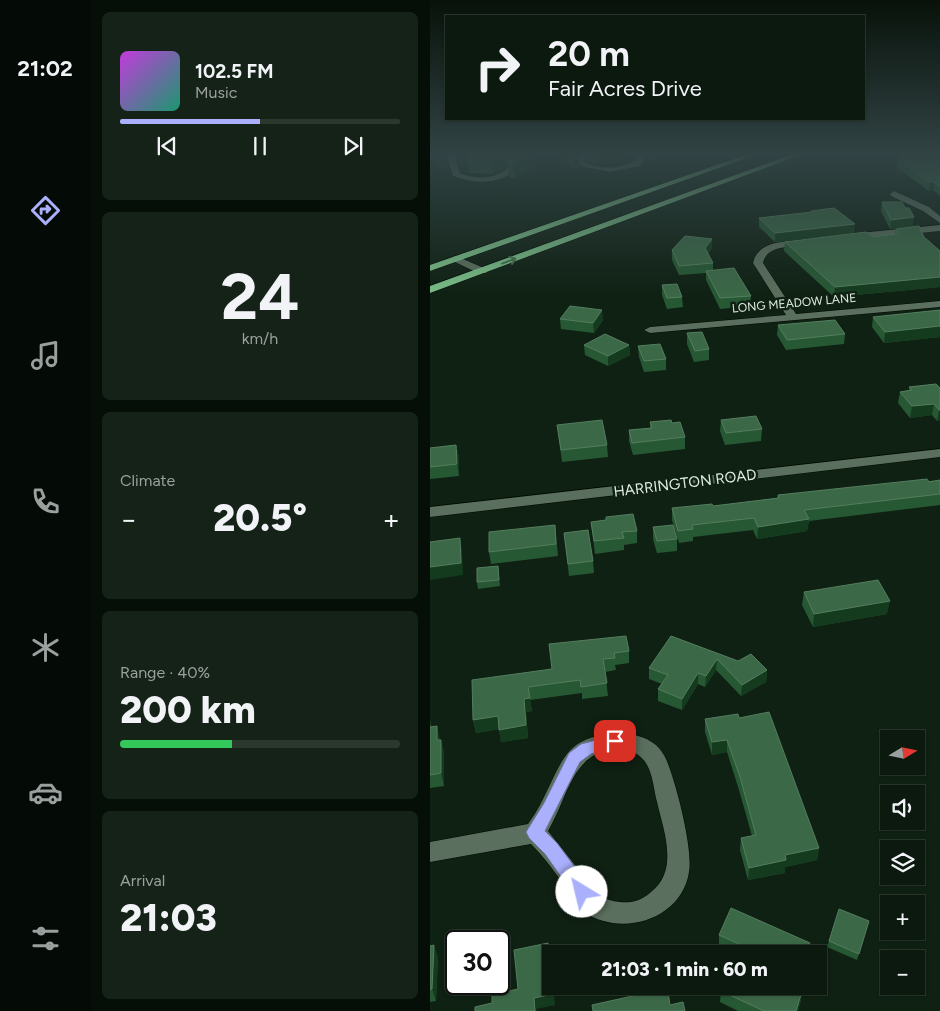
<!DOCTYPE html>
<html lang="en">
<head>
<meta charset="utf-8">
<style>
	:root { --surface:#0b190e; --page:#142217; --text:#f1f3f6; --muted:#9aa09e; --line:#2b382e; --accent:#aab0fc }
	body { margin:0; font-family:Figtree,sans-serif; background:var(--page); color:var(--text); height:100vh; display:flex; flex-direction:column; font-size:19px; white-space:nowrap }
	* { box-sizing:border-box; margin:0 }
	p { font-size:16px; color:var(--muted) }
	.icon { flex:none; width:28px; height:28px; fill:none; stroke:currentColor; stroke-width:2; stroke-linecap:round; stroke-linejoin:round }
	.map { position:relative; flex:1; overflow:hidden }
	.panel { display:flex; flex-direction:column; gap:12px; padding:12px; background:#060e08; width:340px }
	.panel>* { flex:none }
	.guide { position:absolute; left:15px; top:15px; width:420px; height:105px; border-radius:0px; box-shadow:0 1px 4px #0004,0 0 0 1px var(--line); background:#0b190e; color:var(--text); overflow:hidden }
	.needle { width:32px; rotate:80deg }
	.controls { position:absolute; left:450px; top:730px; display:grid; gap:10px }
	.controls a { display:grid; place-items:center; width:45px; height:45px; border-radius:0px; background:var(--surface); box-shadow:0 1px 4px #0004,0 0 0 1px var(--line); font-size:25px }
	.speed { position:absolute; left:15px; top:930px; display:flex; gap:10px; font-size:25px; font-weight:700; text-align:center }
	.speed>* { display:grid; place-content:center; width:65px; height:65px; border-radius:50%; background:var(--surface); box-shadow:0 1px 4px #0004,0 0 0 1px var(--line); line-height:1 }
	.speed .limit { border:2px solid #111; border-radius:8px; background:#fff; color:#111 }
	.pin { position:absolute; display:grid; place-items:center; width:42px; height:42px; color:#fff; margin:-21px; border-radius:10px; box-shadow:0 2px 8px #0006 }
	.me { position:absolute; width:55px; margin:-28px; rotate:324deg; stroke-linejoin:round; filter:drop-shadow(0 0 4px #0008) }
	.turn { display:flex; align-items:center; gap:18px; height:105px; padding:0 20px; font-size:22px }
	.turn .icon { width:65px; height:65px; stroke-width:2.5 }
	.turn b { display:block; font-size:35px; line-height:42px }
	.big { font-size:38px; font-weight:800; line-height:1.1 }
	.panel .widget { flex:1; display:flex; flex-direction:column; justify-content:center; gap:8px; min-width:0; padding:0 18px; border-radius:8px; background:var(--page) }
	.panel .dial { align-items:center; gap:0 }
	.dial b { font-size:65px; line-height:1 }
	.song { display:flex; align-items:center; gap:15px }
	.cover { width:60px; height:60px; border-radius:8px; background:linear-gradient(135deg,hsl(290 70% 55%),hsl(160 70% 35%)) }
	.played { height:5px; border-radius:2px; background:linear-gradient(90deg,var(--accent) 50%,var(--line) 50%) }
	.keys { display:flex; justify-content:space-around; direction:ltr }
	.heat { display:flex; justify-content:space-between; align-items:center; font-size:28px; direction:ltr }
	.charge { height:8px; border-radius:4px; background:linear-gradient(90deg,#34c759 40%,var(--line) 0) }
	.trip { position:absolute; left:112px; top:945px; width:285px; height:50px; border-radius:0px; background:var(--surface); box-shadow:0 1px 4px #0004,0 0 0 1px var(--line); font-weight:800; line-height:50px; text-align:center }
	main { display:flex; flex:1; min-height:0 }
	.dock { display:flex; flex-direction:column; width:90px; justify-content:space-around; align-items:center; background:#040a06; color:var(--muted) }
	.dock .icon { width:35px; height:35px }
	.dock .current { color:var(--accent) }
	.dock b { font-size:22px; color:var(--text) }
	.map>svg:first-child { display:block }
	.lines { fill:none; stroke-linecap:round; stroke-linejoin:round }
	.minor-casing { stroke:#000a02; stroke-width:1 }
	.highway-casing { stroke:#000a02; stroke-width:1 }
	.minor { fill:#5a6f5d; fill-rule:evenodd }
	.highway { fill:#7abd87; fill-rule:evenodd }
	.wall { fill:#275834 }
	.shaded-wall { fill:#153b1f }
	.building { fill:#3b6847; stroke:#557d5f }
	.oneway { stroke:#446f4d }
	.route { fill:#aab0fc; stroke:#6e72a4 }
	.labels { text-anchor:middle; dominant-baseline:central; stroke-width:5; stroke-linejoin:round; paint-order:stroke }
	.far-street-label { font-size:12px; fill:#e1ede3; stroke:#0f2113 }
	.street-label { font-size:15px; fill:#e1ede3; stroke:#0f2113 }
</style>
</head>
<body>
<main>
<nav class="dock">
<b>21:02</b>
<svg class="icon current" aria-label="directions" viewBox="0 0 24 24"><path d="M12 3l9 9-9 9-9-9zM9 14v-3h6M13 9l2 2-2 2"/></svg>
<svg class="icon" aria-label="music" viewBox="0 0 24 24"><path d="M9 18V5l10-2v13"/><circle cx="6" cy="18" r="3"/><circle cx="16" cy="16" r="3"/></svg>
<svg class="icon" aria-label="phone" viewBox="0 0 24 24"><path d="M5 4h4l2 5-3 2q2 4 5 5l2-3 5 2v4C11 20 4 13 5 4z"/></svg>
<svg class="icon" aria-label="climate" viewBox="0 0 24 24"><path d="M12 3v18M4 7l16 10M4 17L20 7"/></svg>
<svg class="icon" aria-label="car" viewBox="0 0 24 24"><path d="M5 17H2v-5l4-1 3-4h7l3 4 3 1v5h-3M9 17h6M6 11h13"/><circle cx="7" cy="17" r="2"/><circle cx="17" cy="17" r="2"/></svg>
<svg class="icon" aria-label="filters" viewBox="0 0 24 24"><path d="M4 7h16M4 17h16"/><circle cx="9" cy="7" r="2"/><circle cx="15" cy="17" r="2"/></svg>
</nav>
<section class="panel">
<div class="widget">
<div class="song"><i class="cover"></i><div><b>102.5 FM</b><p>Music</p></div></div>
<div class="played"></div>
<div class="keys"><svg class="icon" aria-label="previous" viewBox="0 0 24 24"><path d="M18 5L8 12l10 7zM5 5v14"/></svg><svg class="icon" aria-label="pause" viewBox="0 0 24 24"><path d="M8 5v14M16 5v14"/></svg><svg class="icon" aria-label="next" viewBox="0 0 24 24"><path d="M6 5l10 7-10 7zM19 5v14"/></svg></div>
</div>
<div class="widget dial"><b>24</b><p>km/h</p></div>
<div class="widget"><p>Climate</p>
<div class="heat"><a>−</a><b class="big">20.5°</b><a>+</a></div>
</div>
<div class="widget"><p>Range · 40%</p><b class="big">200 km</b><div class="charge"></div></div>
<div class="widget"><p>Arrival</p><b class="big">21:03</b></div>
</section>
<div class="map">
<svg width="510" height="1011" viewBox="0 0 510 1011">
	<rect width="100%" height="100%" fill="#0f2113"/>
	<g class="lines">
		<defs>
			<g id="minor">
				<path d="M16 154H24L30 173C51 182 79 178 86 154H94C85 185 49 186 23 176Z"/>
				<path d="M150 154H158L155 159 156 163C175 170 198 170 211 154H219L210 166 180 172 150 166 147 159Z"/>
				<path d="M464 191 499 207 510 216V223L493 211 461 196 460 194Z"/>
				<path d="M510 225V231L420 240 415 237 420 234Z"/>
				<path d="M374 240 377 241V245C362 248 337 244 333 263L366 314 510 301V307L220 333 214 330 220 327 356 315 323 263C328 240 355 242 374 240Z"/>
				<path d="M26 256 56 269 57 271 56 273H48L23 261V257Z"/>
				<path d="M510 449V457L0 517V507Z"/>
				<path d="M187 733C200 733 215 736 226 745 231 750 236 757 238 764 247 787 263 849 259 872 252 919 192 938 154 912 146 907 142 896 136 888 126 873 114 857 101 844L0 862V842L98 824C103 817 108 809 112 801 133 761 134 737 187 733ZM196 749C205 752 213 757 217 765 223 775 224 791 227 802 234 832 249 870 221 892 216 897 208 901 201 902 189 903 177 901 168 894L118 831C140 794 142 746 196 749Z"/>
			</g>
			<g id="highway">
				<path d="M318 154H328L0 271V265Z"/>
				<path d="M363 154H373L0 293V286Z"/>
			</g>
		</defs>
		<use href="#minor" class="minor-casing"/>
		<use href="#highway" class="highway-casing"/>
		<use href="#minor" class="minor"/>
		<use href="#highway" class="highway"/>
	</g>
	<g class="wall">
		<path d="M25 154H84L82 158 107 165 85 178 79 177 78 164 76 167 63 174 40 173 39 166H30Z"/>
		<path d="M136 154H149L148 155 149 167 145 168 136 162Z"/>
		<path d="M157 154H209L204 158H192L188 163 167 164 158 162Z"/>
		<path d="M217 154H228L225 159H218Z"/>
		<path d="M510 154V196L503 190 499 191 467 168 468 160Z"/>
		<path d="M452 202 483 226 460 229 451 211Z"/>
		<path d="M381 211 424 233 345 242 329 227V218L381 212Z"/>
		<path d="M466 229 494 237 510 251V287L404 297 354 251 355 242 443 237 465 235Z"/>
		<path d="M282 239V248L278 254 283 263V270L321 296 320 306 290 309 276 280V273L249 275 242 260V250Z"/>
		<path d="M232 285 252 297 253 307 237 309 232 295Z"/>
		<path d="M510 310V337L454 343 442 327 443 317Z"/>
		<path d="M130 319 173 320 164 333 131 329Z"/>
		<path d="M348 325 415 334 414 344 356 350 347 335Z"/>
		<path d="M257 333 279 349V360L264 362 257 344Z"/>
		<path d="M154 345H199L200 355 178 366 155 355Z"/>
		<path d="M208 346 236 359V370L214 372 209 357Z"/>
		<path d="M506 384 510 421H507L502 415 480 418 468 403 470 392 479 390V387Z"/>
		<path d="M291 420 332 429 331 441 295 445 290 431Z"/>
		<path d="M220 422 242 423 255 437V449L203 455 199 441V430L220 428Z"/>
		<path d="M127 425 177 445 178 457 132 462Z"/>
		<path d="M26 445 29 457V476L0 479V448Z"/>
		<path d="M510 480V505L379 521 377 531 327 539 323 530 263 537V541L249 543 242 520V508L283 506 347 498 348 495Z"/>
		<path d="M161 522 207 531V543L194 545V550L165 554Z"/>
		<path d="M125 525 128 556 61 564 59 552Z"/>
		<path d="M223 527 247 539V551L227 553 223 539Z"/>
		<path d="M134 533 163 561 164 573 139 576Z"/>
		<path d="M68 566 70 586 48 589 47 582Z"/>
		<path d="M374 592 457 614 383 627 372 605Z"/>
		<path d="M241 636 308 661 337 670 336 682 311 696 286 670 275 687 268 684 252 710 228 701V689L232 684 219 679V668Z"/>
		<path d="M119 644 199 651V663L185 665 186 670 175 672 178 696 152 699V693L100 700 102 711 96 712 98 738 71 742 69 729 46 733 43 720 122 669Z"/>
		<path d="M309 718 389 848 387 860 355 867V873L318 880 310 850 311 838 322 836 309 790 297 752 282 755 275 732V719Z"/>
		<path d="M0 719 1 727 10 739 14 752V786L0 788Z"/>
		<path d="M439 921 427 960 397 947 399 941Z"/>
		<path d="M289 935 380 943 378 954H303L289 947Z"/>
		<path d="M0 946 8 957 6 1001 0 1002Z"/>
		<path d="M291 991 371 1000 368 1011H308L290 1002Z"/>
	</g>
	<g class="shaded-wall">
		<path d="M5 154H16L18 167 7 168Z"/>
		<path d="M28 154H43L38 158 39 166H30Z"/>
		<path d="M72 154H84L79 162H77L78 164 76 167 63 174 61 159Z"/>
		<path d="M100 154H106L107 165 85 178 83 163Z"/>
		<path d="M144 154H149L148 155 149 167 145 168Z"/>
		<path d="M166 154H192V158L188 163 167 164Z"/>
		<path d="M203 154H209L204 158Z"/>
		<path d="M225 154H228L225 159Z"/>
		<path d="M500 182H504L503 190 499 191Z"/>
		<path d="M484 217 483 226 460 229 461 220Z"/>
		<path d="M425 224 424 233 345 242V233Z"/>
		<path d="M282 239V248L275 258V248Z"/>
		<path d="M510 277V287L404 297 405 287Z"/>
		<path d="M172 310 173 320 164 333 163 323Z"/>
		<path d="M510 326V337L454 343 455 332Z"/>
		<path d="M199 345 200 355 178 366V356Z"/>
		<path d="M504 404 502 415 480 418 482 406Z"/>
		<path d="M509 410H510V421H507Z"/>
		<path d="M26 445 29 457V476L27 464Z"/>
		<path d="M379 519 377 531 327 539 328 527Z"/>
		<path d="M30 538 32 550 33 575 0 580V567Z"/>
		<path d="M460 601 457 614 383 627 384 614Z"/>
		<path d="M287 659 286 670 275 687 276 676Z"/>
		<path d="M337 670 336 682 311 696 312 685Z"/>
		<path d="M268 673V684L252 710V699Z"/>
		<path d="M98 687 102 711 96 712 98 738 71 742 69 730 94 699Z"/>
		<path d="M68 716 70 729 46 733 43 720Z"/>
		<path d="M7 726 10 739V753L7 740Z"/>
		<path d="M11 740 14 752V786L11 773Z"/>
		<path d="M297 740V752L282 755V742Z"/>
		<path d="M389 848 387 860 355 867V873L318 880 319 868 355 855Z"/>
		<path d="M118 943 121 968V979Z"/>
		<path d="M4 945 8 957 6 1001 2 989Z"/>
		<path d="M122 986H123L125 1005 106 1009 107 1011H105L104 998Z"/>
		<path d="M373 988 371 1000 368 1011H366Z"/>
	</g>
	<g class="building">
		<path d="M41 154H72L61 159 38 158Z"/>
		<path d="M86 154H100L83 163 77 162Z"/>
		<path d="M475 154H510V187L504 182H500L468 160Z"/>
		<path d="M452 202H472L475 208H479L484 217 461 220Z"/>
		<path d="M404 208 425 224 345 233 329 218 382 212 381 211Z"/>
		<path d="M489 226 494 237 510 251V277L405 287 355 242 436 232 443 237 468 234 466 229Z"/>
		<path d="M255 236 282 239 275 248 283 263 249 266 242 250Z"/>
		<path d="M304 268 321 296 290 298 276 271Z"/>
		<path d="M247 284 252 297 237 298 232 285Z"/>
		<path d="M140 306 172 310 163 323 130 319Z"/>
		<path d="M510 310V326L455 332 443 317Z"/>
		<path d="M405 320 415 334 357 340 348 325Z"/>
		<path d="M272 332 279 349 265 351 257 333Z"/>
		<path d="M175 334 199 345 178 356 154 345Z"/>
		<path d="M230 344 236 359 214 361 208 346Z"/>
		<path d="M506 384 510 388V410H509L504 404 482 406 470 392 482 390 479 387Z"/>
		<path d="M326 416 332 429 296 433 291 420Z"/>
		<path d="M172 420 177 445 131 450 127 425Z"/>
		<path d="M241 420 242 423 250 422 255 437 202 443 199 430 222 428 220 422Z"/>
		<path d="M26 445 27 464 0 467V448Z"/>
		<path d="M497 479 499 482 510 480V494L374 510 379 519 328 527 324 518 262 525 263 529 248 531 242 508 282 504 283 506 349 498 348 495Z"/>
		<path d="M203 514 207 531 192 532 194 538 164 541 161 522 176 520V517Z"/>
		<path d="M125 525 126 544 59 552V532Z"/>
		<path d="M243 525 247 539 227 541 223 527Z"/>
		<path d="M158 530 163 561 138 564 134 533Z"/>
		<path d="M30 538 31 563 0 567V542Z"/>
		<path d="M68 566 69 580 47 582V568Z"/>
		<path d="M448 580 460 601 384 614 374 592Z"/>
		<path d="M196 636 199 651 184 653 185 658 173 659 177 683 151 687 150 680 98 687 100 698 94 699 96 725 69 730 68 716 43 720 42 680 122 669 119 644Z"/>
		<path d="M241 636 308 661 321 654 337 670 312 685 287 659 276 676 268 673 252 699 228 689 238 675 219 668Z"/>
		<path d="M339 712 389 848 355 855 356 860 319 868 311 838 326 835 310 777 297 740 282 742 275 719 308 714 309 718Z"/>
		<path d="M7 726V740H11V773L0 775V727Z"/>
		<path d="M301 908 380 943 376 954H306L309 944 289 935Z"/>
		<path d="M409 909 439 921 429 954 399 941Z"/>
		<path d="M118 943 121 986H122L123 994 104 998 105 1011H45V1007L62 1003V995L88 989 84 950Z"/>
		<path d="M4 945 2 989H0V946Z"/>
		<path d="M205 986H237L240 1005 253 1002 255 1011H163L162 1005 207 995Z"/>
		<path d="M293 986H369L373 988 366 1011H334L291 991Z"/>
	</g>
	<defs><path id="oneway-shaft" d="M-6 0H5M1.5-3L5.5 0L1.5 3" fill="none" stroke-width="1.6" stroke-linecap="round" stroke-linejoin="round" transform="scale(1.25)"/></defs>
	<use class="oneway" href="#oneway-shaft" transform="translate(79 261) rotate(-20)"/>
	<linearGradient id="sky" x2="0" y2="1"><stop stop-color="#08120a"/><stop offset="0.52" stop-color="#314344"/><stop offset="1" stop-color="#314344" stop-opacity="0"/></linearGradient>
	<rect width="510" height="295" fill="url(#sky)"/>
	<path class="route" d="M185 735 190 736 192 741 190 745 161 754 150 762 115 831 127 843 159 886 161 892 159 898 152 900 146 898 115 854 99 838 96 832 114 803 139 753 151 744Z"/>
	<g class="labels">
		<g class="far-street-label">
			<text transform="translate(364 303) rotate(-5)">LONG MEADOW LANE</text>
		</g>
		<g class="street-label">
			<text transform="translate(255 483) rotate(-7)">HARRINGTON ROAD</text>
		</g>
	</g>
</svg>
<div class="controls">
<a><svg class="needle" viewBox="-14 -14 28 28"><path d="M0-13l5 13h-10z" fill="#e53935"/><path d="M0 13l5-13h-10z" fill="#9aa09e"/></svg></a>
<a><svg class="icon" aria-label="sound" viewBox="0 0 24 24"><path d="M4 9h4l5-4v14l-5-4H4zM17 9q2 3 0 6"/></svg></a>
<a><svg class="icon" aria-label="layers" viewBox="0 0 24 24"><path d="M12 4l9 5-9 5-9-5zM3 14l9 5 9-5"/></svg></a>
<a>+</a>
<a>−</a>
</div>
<div class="speed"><div class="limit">30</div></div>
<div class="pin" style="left:185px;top:741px;background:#d93025"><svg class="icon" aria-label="arrive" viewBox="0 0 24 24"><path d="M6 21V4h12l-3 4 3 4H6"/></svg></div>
<svg class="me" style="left:152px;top:892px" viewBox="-20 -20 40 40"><circle r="19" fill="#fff"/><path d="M0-13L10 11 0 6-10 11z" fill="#aab0fc"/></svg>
<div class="trip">21:03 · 1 min · 60 m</div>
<div class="guide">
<div class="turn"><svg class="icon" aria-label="right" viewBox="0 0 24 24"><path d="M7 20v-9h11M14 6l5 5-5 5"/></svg><div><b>20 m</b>Fair Acres Drive</div></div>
</div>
</div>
</main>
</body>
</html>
